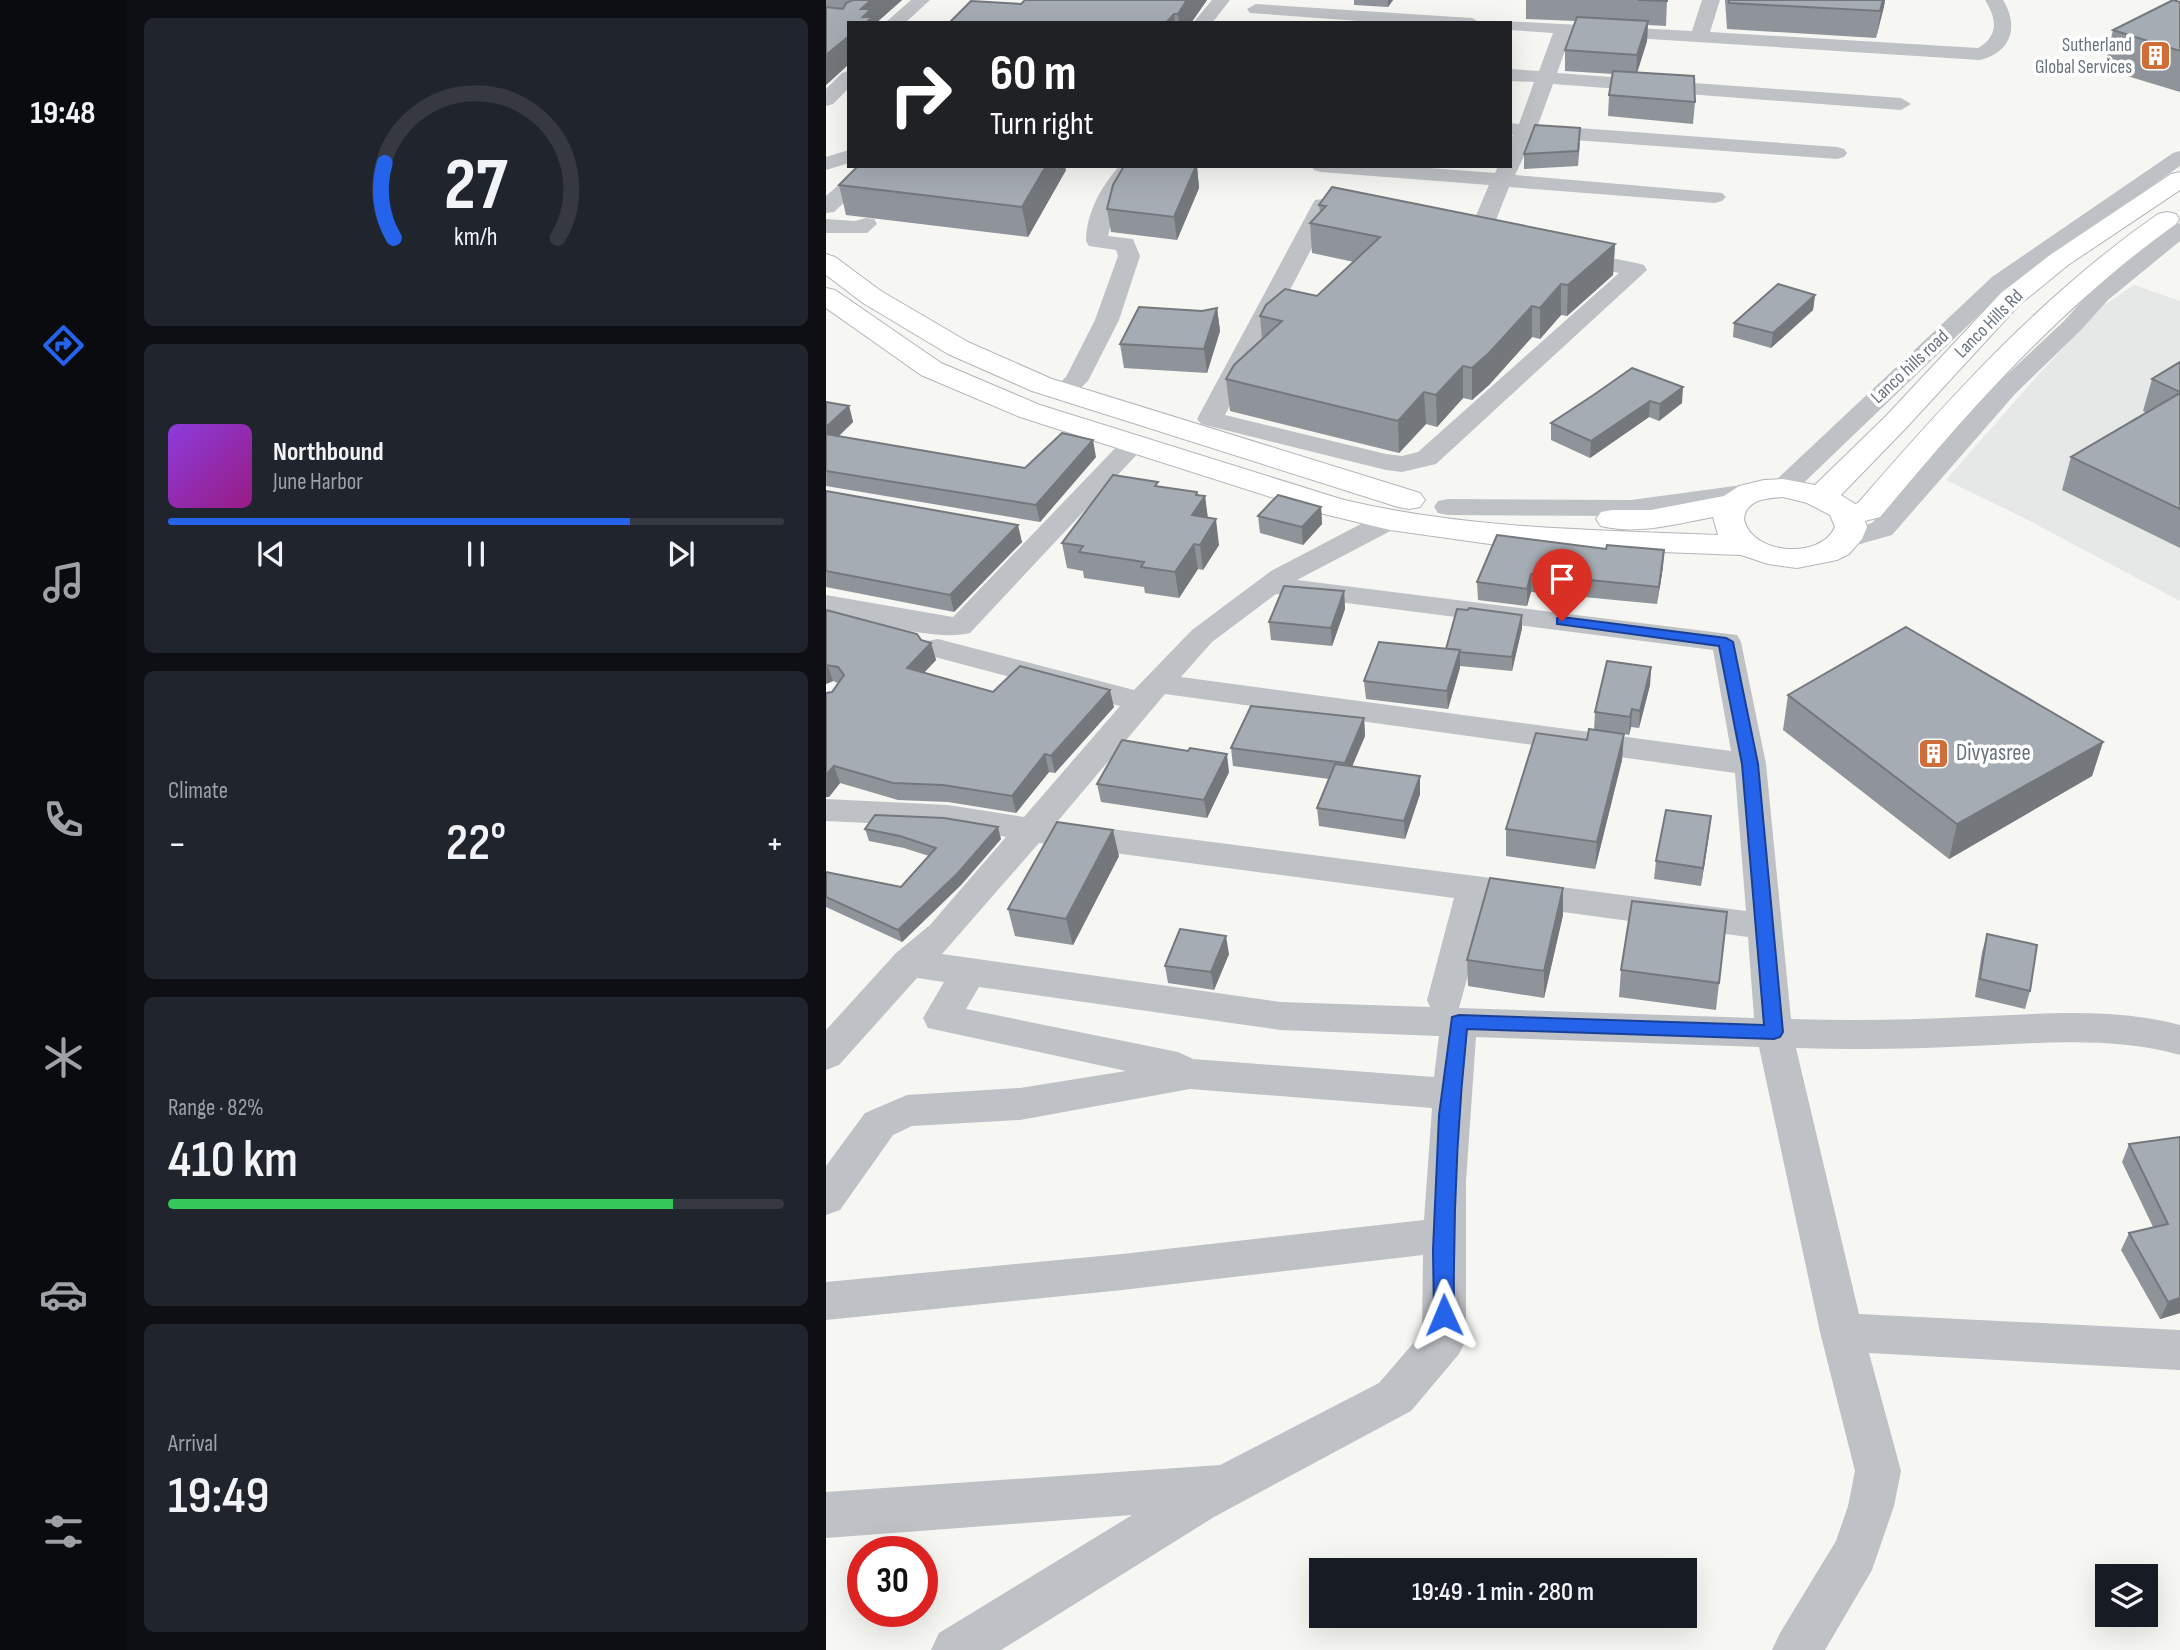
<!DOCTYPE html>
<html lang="en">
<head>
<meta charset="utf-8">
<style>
	:root { --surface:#171b24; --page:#20242c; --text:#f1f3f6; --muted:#9ea1a6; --line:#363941; --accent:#2563eb }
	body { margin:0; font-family:"Sofia Sans Condensed",sans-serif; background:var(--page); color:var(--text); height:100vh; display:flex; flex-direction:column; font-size:26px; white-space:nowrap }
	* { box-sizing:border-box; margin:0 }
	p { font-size:23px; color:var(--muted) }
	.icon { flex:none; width:38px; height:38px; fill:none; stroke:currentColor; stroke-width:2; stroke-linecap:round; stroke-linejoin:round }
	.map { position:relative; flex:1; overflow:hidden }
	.side { display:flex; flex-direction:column; gap:18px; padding:18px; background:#0d0f14; width:700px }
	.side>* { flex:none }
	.banner { position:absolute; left:21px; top:21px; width:665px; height:147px; border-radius:0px; box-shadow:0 7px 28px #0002; background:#202124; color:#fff; overflow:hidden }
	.controls { position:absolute; left:1269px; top:1564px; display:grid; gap:14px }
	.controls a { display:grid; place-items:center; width:63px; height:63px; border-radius:0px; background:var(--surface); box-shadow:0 7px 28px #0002; font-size:35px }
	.speed { position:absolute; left:21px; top:1536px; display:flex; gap:14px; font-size:35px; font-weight:700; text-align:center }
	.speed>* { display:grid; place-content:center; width:91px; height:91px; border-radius:50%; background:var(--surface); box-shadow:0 7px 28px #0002; line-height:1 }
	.speed .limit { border:10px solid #d22; background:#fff; color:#111 }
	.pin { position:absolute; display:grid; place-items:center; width:60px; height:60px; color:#fff; margin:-72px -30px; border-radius:50% 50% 50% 0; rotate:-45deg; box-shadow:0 0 7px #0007 }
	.pin .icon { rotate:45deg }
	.me { position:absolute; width:77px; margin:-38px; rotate:359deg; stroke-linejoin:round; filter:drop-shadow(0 0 5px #0008) }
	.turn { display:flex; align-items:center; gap:24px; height:147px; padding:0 28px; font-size:32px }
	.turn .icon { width:91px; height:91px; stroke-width:2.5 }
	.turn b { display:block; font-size:49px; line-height:60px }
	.big { font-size:52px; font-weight:600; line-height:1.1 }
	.side .card { flex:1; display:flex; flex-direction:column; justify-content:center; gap:10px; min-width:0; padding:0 24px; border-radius:10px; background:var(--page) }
	.side .dial { align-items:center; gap:0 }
	.dial svg { height:182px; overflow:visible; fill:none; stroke:var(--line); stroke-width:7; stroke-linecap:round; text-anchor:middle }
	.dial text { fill:var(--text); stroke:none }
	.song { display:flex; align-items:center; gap:21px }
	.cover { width:84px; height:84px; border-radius:10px; background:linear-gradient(135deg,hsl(270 70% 55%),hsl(310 70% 35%)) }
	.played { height:7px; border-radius:4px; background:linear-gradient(90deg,var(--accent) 75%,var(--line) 75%) }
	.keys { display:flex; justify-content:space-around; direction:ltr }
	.heat { display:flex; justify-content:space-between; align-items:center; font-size:38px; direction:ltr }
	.charge { height:10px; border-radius:5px; background:linear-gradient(90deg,#34c759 82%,var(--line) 0) }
	.trip { position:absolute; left:483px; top:1558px; width:388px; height:70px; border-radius:0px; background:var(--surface); box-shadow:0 7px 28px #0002; font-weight:600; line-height:70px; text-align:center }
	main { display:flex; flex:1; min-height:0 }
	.tab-bar { display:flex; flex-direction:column; width:126px; justify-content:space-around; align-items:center; background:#090b0e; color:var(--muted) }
	.tab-bar .icon { width:49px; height:49px }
	.tab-bar .selected { color:var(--accent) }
	.tab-bar b { font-size:32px; color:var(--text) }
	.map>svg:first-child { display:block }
	.built { fill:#e6e8e7 }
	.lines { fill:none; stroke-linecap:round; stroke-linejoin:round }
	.major-casing { stroke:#b2b5b9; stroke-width:2 }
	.minor { fill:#bec1c5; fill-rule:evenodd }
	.major { fill:#fff; fill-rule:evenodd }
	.wall { fill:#8f949a }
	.shaded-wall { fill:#74787d }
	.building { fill:#a6acb3; stroke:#74787d; stroke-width:2 }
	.route { fill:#2563eb; stroke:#184099; stroke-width:2 }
	.labels { text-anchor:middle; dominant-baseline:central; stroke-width:7; stroke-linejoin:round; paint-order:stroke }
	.far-poi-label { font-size:19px; fill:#687381; stroke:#fff; text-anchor:end }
	.far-street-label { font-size:19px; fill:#687381; stroke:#fff }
	.poi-label { font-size:23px; fill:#687381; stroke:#fff; text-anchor:start }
</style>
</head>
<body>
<main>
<nav class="tab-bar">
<b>19:48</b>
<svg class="icon selected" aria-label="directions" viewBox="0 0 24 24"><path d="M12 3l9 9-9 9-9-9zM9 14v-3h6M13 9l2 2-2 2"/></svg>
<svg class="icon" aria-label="music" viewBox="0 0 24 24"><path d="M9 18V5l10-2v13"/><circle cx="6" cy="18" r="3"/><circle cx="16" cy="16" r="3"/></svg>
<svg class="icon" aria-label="phone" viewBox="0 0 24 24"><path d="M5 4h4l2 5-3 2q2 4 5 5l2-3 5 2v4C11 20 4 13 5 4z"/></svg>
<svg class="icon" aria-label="climate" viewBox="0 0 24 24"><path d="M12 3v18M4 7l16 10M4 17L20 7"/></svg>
<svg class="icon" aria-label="car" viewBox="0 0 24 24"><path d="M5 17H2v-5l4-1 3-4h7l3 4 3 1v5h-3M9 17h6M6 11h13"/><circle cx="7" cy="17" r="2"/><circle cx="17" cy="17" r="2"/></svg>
<svg class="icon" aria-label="filters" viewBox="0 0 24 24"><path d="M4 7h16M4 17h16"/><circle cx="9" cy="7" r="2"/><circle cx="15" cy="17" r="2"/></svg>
</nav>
<section class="side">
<div class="card dial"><svg viewBox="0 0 100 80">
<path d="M14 69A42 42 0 1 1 86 69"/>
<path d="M14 69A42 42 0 0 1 10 36" stroke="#2563eb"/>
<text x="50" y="56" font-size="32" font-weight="700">27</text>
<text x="50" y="72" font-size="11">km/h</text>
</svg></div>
<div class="card">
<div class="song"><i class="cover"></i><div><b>Northbound</b><p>June Harbor</p></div></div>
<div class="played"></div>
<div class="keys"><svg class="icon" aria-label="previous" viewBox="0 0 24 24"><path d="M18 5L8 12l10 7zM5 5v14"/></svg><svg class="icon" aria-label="pause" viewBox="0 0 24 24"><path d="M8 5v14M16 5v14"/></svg><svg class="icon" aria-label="next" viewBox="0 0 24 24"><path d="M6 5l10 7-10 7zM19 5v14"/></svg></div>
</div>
<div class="card"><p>Climate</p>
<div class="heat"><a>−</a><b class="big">22°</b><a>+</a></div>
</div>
<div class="card"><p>Range · 82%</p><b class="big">410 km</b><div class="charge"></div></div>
<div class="card"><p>Arrival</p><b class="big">19:49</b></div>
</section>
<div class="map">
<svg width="1354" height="1650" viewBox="0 0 1354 1650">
	<rect width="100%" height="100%" fill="#f6f6f3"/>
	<path class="built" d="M1308 285 1354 301V601L1198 518 1120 480 1211 376 1277 306Z"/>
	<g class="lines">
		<defs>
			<g id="major">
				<path d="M1354 172V190L1242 265 1193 305 1080 428 1015 495 1029 504 1032 503C1124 397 1216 295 1332 214L1341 212 1350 214 1353 219 1350 224C1235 306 1144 409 1054 517L1039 521 1041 527 1036 539 1023 554 1011 560 971 568 942 564 915 555 678 546 564 530 498 514 194 417 95 375 0 308V288L9 290 115 363 214 405 518 500C642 529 766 530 892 535L887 517C850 524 812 535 775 526L770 519 775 512 786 510H825L898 496 913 486 938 480 957 479 989 485 1060 416 1175 293 1224 255 1345 174ZM957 497 981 503 1004 515 1009 527C995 560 925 555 918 519 920 499 941 498 957 497Z"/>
				<path d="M0 254 9 257 55 291 142 342 226 379 594 493 599 500 594 507 583 509 572 507 206 391 122 354 37 303 0 275Z"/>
			</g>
		</defs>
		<use href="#major" class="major-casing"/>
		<g class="minor">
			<path d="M85 0H104L79 23H59Z"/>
			<path d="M386 0H404L386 23H367Z"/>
			<path d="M876 0H894L884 32 1152 48C1173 36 1171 19 1159 0H1177C1193 26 1186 52 1154 60L745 34 731 73 1075 98 1085 104 1075 110 727 84 712 125 1011 147 1018 149 1021 153 1018 157 1011 159 707 137 689 175 896 193 900 197 896 201 889 203 683 187 670 220 667 225H651L648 220 663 185 495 172 488 170 485 166H577L669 173 672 166H684V141L687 135H684V123L693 124 708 82 684 81V69L713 71 727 33 684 30V23L678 21 866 31Z"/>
			<path d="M430 4 646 18 655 23H560L424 13 421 9Z"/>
			<path d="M23 71V88L7 104 0 106V89L16 73Z"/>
			<path d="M23 150V163L0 170V157Z"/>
			<path d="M1354 151V166L1182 287 966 494 957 496 948 494 944 488 948 482 1166 277 1347 153Z"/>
			<path d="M34 166H57L8 212 0 213V196Z"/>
			<path d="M293 166H314L290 201 282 236 307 239 314 256 293 320 262 381 246 396 237 398 228 396 225 391 240 377 269 320 292 256 290 250 263 246 260 241C261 211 274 189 293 166Z"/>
			<path d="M497 199 810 263 818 265 821 270 610 464 576 472 560 470 375 424 371 419 486 205 489 200ZM504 213 793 273 592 452 576 456 560 454 399 415Z"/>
			<path d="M40 218 48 219 51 224 41 233H0V219L29 221Z"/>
			<path d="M1354 223V241L1282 300 1254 331 1189 394 1066 535 1020 548 1010 546 1006 540 1010 534 1046 523 1171 384 1238 321 1266 290 1346 225Z"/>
			<path d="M308 435 317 438 321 443 317 448 144 633C110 642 37 620 0 613V595L127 617 299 438Z"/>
			<path d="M931 483 940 485 944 491 940 497 805 516 622 515 612 513 608 507 612 501 622 499 805 500Z"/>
			<path d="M564 512 574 514 578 520 574 526 471 580 911 635 915 642 940 764 965 1019C1024 1021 1082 1020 1141 1017 1211 1014 1286 1007 1354 1025V1055C1287 1036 1215 1043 1147 1046 1088 1049 1030 1050 970 1048L1033 1314 1354 1330V1370L1043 1353 1075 1471 1068 1506 1046 1570 999 1650H946L954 1633 1010 1541 1022 1506 1029 1471 994 1332 933 1047 650 1037 640 1181V1340L633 1354 585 1411 388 1517 175 1650H105L113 1633 306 1515 0 1538V1492L394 1465 553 1383 596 1333 597 1255 296 1290 0 1320V1282L296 1254 598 1220 606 1108 364 1089 194 1120 86 1126 67 1135 14 1210 0 1215V1166L39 1113 81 1095 194 1088 300 1071 102 1028 97 1018 118 982 91 978 13 1065 0 1070V1030L70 953 104 925 180 837 122 827 0 821V799L122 805 198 817 294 706 101 655 97 648 101 641 112 639 308 690 366 630 445 571 554 514ZM450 594 887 650 905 751 355 677 386 642ZM339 694 909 773 920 911 231 822ZM213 843 628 898 601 1000 604 1007 454 1002 116 954ZM662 902 922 937 928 1018 633 1008ZM153 987 454 1030 613 1036 608 1077 367 1059 352 1052 140 1009Z"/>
		</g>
		<use href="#major" class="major"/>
	</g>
	<g class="wall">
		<path d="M0 0H76L50 23H23V64L0 85Z"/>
		<path d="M199 0H381L365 23H123L195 4Z"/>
		<path d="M528 0H567L562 7 528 5Z"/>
		<path d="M700 0H841L840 26 822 25 821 41 811 73 869 102 867 124 782 116 783 95 787 74 739 71V50L750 21 700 19Z"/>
		<path d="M899 0H1059L1050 38 901 29Z"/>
		<path d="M1354 2V92L1278 69 1287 30Z"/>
		<path d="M754 143 752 166 698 169V154Z"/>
		<path d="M371 166 373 188 351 240 285 232 281 209Z"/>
		<path d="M240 170 202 237 20 215 13 185Z"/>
		<path d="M493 205 789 244 787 275 741 316 735 315 714 339 706 337 663 385 646 400 637 398 611 427 600 424 573 453 404 411 400 379 436 339 434 316 491 296 528 262 486 253 484 223 494 212Z"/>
		<path d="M989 295 987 310 945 348 907 337 908 323Z"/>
		<path d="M391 308 394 331 381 373 298 368 294 344 376 311Z"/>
		<path d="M1354 362V548L1236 490 1245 457 1321 413 1317 411 1326 379Z"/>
		<path d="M769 394 856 403 833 421 823 417 764 458 725 440V423Z"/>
		<path d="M0 402 23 406 27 422 12 437 199 468 270 457 214 522 0 486Z"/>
		<path d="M333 486 379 496 382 518 393 545 377 570 372 569 353 598 319 593 318 587 258 578 257 571 241 568 236 543Z"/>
		<path d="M0 491 196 542 128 612 0 587Z"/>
		<path d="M495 507 496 524 477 545 434 533 432 516Z"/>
		<path d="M671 535 837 567 831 604 705 592 701 606 652 600 651 582Z"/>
		<path d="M518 591 519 609 506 646 445 640 443 622Z"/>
		<path d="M0 610 105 643 110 660 98 673 167 692 288 707 229 773 223 772 190 813 122 802 72 800 14 783 3 797 6 692 12 683 7 681 0 684Z"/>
		<path d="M696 628 686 671 634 666 622 709 540 699 538 681 620 649Z"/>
		<path d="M825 667 824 685 813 728 805 727 803 735 798 734 796 760 769 869 680 856V829L761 740 768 730 769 712Z"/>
		<path d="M962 695 1277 742 1266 776 1123 859 957 730Z"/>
		<path d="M538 718 539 736 526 766 594 794 579 839 493 826 491 808 503 779 407 766 405 748Z"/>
		<path d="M403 772 381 818 275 802 271 784Z"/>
		<path d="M39 829 175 839 135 885 76 942 0 907V872L75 887 103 856 78 848 43 841Z"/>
		<path d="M883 834 875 886 828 879 830 861Z"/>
		<path d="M293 856 247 945 189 936 182 909Z"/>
		<path d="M901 912 890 1010 793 997 795 970Z"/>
		<path d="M737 915 718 998 642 986 641 960Z"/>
		<path d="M1161 934 1204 991 1199 1009 1149 997 1156 952Z"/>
		<path d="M403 954 388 990 342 983 339 966Z"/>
		<path d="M1354 1137V1313L1334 1319 1295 1250 1303 1233 1327 1227 1296 1162 1303 1144Z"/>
	</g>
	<g class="shaded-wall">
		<path d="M45 0H76L50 23H38L35 9Z"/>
		<path d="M361 0H381L365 23H353L352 14Z"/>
		<path d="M562 0H567L562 7Z"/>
		<path d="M1057 0H1059L1058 7 1050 38Z"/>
		<path d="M348 14 349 23H340Z"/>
		<path d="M822 21 821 41 810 76 811 55Z"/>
		<path d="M23 36V64L0 85V55Z"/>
		<path d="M220 166H239L240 170 202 237 196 207Z"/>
		<path d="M371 166 373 188 351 240 348 217Z"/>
		<path d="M789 244 787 275 741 316 742 285Z"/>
		<path d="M735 284V315L714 339V308Z"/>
		<path d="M989 295 987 310 945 348 947 333Z"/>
		<path d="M706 306V337L663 385 646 400V368Z"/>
		<path d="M391 308 394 331 381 373 378 349Z"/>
		<path d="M637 366V398L611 427 610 395Z"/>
		<path d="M857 387 856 403 833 421 834 404Z"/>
		<path d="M598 392 600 424 573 453 572 421Z"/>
		<path d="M824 401 823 417 764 458 765 441Z"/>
		<path d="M23 406 27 422 0 448V427Z"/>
		<path d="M267 440 270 457 214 522 210 505Z"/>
		<path d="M371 492 373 504 379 496 382 522 366 515 370 495Z"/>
		<path d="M495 507 496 524 477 545 476 527Z"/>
		<path d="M390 519 393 545 377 570 374 545Z"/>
		<path d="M192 525 196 542 128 612 124 595Z"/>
		<path d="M368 544 372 569 353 598 349 572Z"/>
		<path d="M838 550 837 567 831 604 833 587Z"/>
		<path d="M705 574V592L701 606V589Z"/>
		<path d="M518 591 519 609 506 646 505 628Z"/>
		<path d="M696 615V628L686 671V657Z"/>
		<path d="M105 643 110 660 86 685 81 668Z"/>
		<path d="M634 650V668L622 709 621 691Z"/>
		<path d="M1 664 7 681 0 684V665Z"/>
		<path d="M825 667 824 685 813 728 814 711Z"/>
		<path d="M284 690 288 707 229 773 225 756Z"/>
		<path d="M806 709 805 727 803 735 804 717Z"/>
		<path d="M538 718 539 736 520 781 519 763Z"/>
		<path d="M798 734 796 760 769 869 771 842Z"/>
		<path d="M1277 742 1266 776 1123 859 1131 824Z"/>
		<path d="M219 754 223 772 190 813 186 796Z"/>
		<path d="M401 754 403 772 381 818 378 800Z"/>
		<path d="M8 766 14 783 3 797H0V775Z"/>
		<path d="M594 776V794L579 839 578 821Z"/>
		<path d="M885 816 883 834 875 886 877 868Z"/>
		<path d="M172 827 175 839 135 885 76 942 72 930Z"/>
		<path d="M287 830 293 856 247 945 240 919Z"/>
		<path d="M737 888V915L718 998V971Z"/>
		<path d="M400 936 403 954 388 990 385 972Z"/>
		<path d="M1354 1298V1313L1334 1319 1342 1302Z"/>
	</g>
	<g class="building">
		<path d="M27 0H45L35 9H45L37 17H47L39 23H23V36L0 55V7L17 9 20 3Z"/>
		<path d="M199 0H361L352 14H348L340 23H123L145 1 195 4Z"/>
		<path d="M812 0H841V1Z"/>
		<path d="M903 0H1057L1054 11 903 3Z"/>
		<path d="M1347 0 1354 2V51L1287 30Z"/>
		<path d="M751 17 822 21 811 55 739 50Z"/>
		<path d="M787 71 868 76 869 102 783 95Z"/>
		<path d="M709 125 754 128 752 151 698 154Z"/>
		<path d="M32 166H220L196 207 13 185Z"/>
		<path d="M298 166H370L348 217 281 209 287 185Z"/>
		<path d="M506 187 789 244 742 285 735 284 714 308 706 306 663 353 646 368 637 366 610 395 598 392 572 421 400 379 408 365 456 321 434 316 440 305 459 289 491 296 554 237 484 223 500 206 493 205Z"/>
		<path d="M952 284 989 295 947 333 908 323Z"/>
		<path d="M313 307 376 311 391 308 378 349 294 344Z"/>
		<path d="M1354 362V392L1326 379Z"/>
		<path d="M806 368 857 387 834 404 824 401 765 441 725 423 769 394Z"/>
		<path d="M1354 393V509L1245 457Z"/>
		<path d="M0 402 23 406 0 427Z"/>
		<path d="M236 433 267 440 210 505 0 471V434L199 468Z"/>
		<path d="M287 475 332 482 329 486 371 492 370 495 379 496 366 515 390 519 374 545 368 544 349 572 315 567 318 562 253 552 257 546 236 543Z"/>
		<path d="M0 491 192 525 124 595 0 571Z"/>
		<path d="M452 495 495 507 476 527 432 516Z"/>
		<path d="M671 535 780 549 781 545 838 550 833 587 705 574 701 589 651 582Z"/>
		<path d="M458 586 518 591 505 628 443 622Z"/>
		<path d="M643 608 696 615 686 657 633 652 634 650 620 649 631 609 642 610Z"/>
		<path d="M0 610 91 634 95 640 105 643 81 668 167 692 194 666 284 690 225 756 219 754 186 796 117 785 67 783 8 766 0 775V693L6 692 18 675 12 667 0 665Z"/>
		<path d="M1080 627 1277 742 1131 824 962 695Z"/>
		<path d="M553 642 634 650 621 691 538 681Z"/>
		<path d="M781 661 825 667 814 711 806 709 804 717 769 712Z"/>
		<path d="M425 706 538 718 519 763 405 748Z"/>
		<path d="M763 729 798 734 771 842 680 829 710 733 761 740Z"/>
		<path d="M296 740 362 751 364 748 401 754 378 800 271 784Z"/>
		<path d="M509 764 594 776 578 821 491 808Z"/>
		<path d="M840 810 885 816 877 868 830 861Z"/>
		<path d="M49 815 118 818 172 827 131 874 72 930 0 897V872L75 887 110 848 74 836 39 829Z"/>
		<path d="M231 822 287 830 240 919 182 909Z"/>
		<path d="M664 878 737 888 718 971 641 960Z"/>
		<path d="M806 901 901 912 893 983 795 970Z"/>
		<path d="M354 929 400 936 385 972 339 966Z"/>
		<path d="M1161 934 1211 945 1204 991 1154 979Z"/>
		<path d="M1354 1137V1298L1342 1302 1303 1233 1342 1224 1303 1144Z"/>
	</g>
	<path class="route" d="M736 617 900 638 907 642 932 764 957 1032 954 1037 948 1039 641 1029C631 1124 627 1219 628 1315L625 1321 618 1324 611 1321 608 1315 607 1250 613 1115 626 1017 633 1015 938 1025 916 764 893 646 731 624V618Z"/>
	<defs>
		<symbol id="building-square" viewBox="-11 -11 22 22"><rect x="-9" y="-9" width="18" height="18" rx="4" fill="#d06e39" stroke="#fff"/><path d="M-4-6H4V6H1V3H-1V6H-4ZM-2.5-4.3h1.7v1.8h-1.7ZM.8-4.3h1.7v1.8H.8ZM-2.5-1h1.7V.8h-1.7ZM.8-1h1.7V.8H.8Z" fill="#fff"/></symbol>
	</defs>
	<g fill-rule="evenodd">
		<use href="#building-square" x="1312" y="38" width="35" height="35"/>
		<use href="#building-square" x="1090" y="736" width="35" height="35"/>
	</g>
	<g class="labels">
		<g class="far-poi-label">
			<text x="1306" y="45">Sutherland<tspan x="1306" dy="22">Global Services</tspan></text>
		</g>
		<g class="far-street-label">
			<text transform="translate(1163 324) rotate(-45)">Lanco Hills Rd</text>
			<text transform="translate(1084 367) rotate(-43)">Lanco hills road</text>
		</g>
		<g class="poi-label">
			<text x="1130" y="753">Divyasree</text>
		</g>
	</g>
</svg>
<div class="controls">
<a><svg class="icon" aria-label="layers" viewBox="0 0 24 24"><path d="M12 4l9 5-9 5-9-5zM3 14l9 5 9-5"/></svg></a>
</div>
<div class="speed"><div class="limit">30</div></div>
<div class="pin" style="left:736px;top:621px;background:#d93025"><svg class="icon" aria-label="arrive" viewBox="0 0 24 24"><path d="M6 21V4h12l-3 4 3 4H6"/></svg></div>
<svg class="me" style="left:618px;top:1315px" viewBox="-20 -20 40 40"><path d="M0-17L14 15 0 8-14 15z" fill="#2563eb" stroke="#fff" stroke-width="4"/></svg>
<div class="trip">19:49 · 1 min · 280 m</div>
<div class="banner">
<div class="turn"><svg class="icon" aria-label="right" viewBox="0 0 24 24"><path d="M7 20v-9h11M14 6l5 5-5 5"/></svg><div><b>60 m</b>Turn right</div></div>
</div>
</div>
</main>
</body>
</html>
